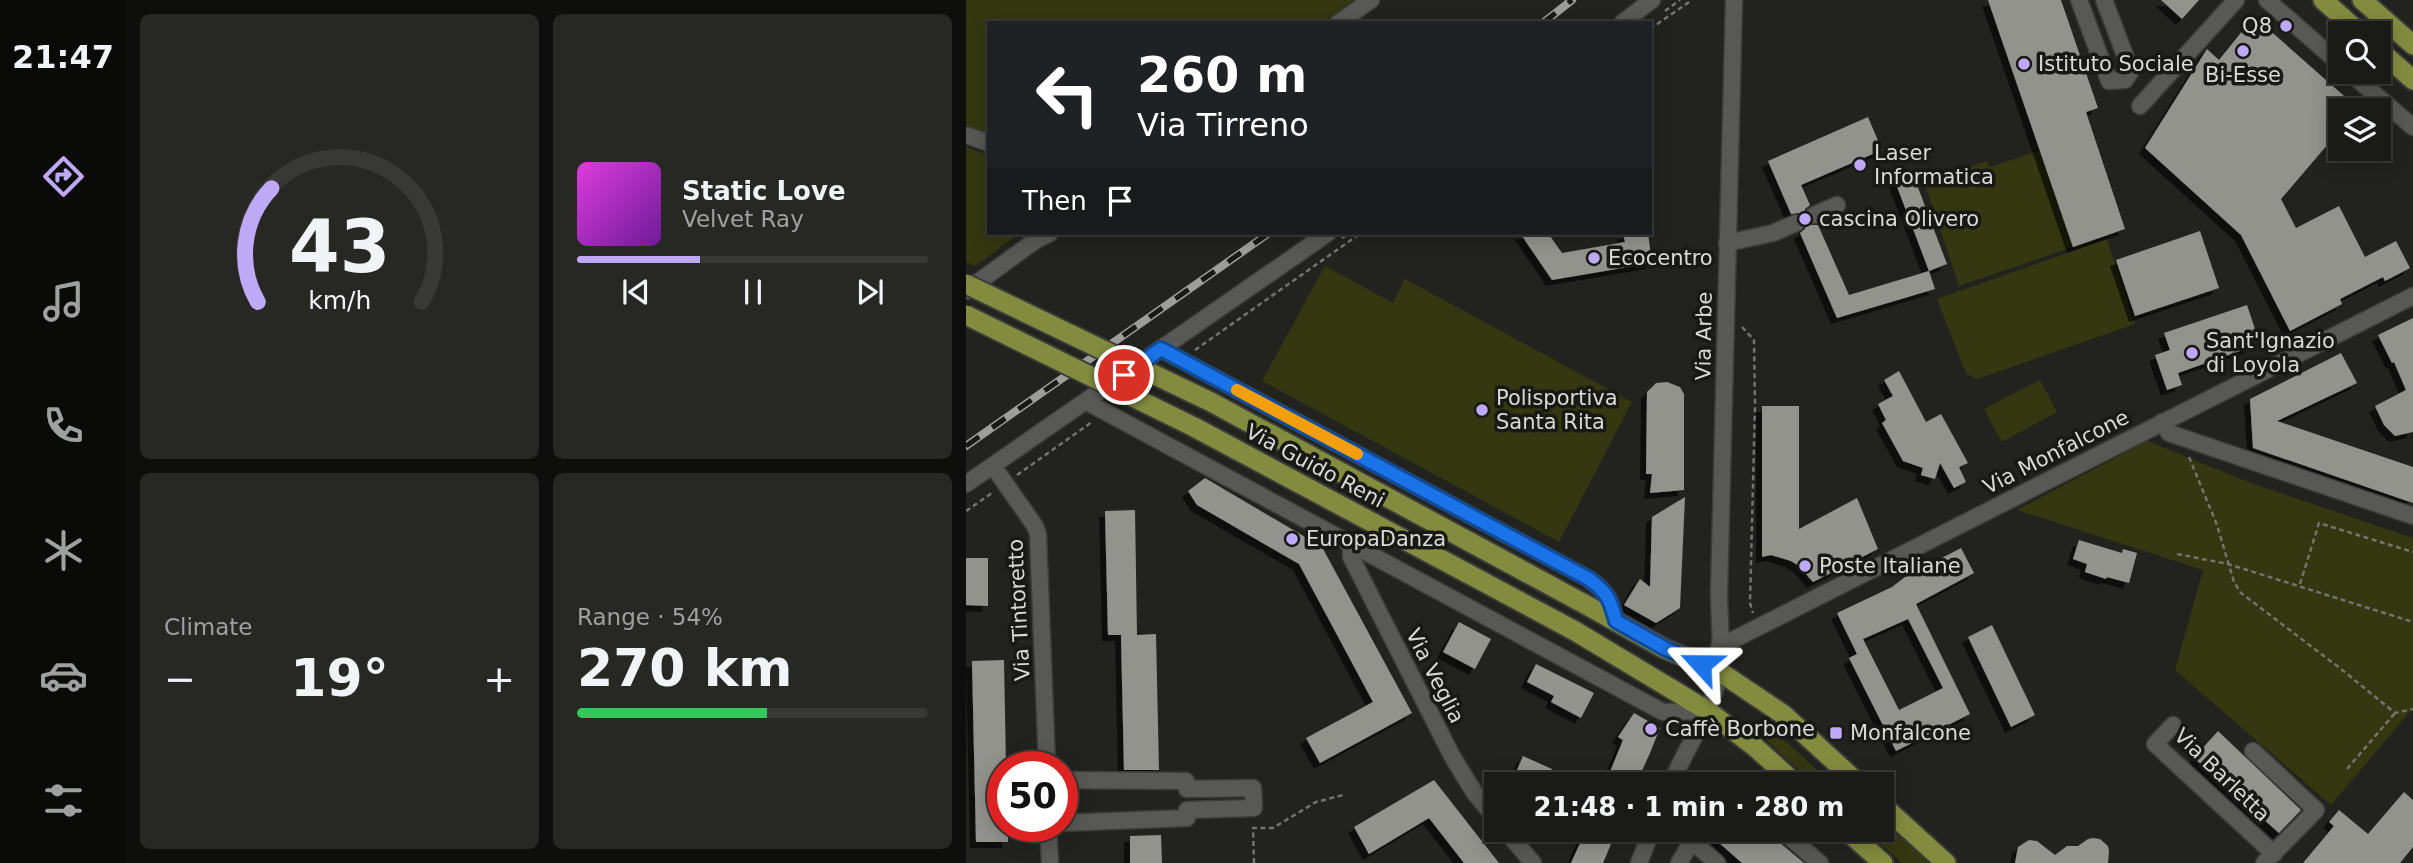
<!DOCTYPE html>
<html lang="en">
<head>
<meta charset="utf-8">
<style>
	:root { --surface:#1a1a16; --page:#272723; --text:#f1f3f6; --muted:#9fa1a1; --line:#383835; --accent:#bda9f5 }
	body { margin:0; font-family:"DejaVu Sans",sans-serif; background:var(--page); color:var(--text); height:100vh; display:flex; flex-direction:column; font-size:26px; white-space:nowrap }
	* { box-sizing:border-box; margin:0 }
	p { font-size:23px; color:var(--muted) }
	.icon { flex:none; width:38px; height:38px; fill:none; stroke:currentColor; stroke-width:2; stroke-linecap:round; stroke-linejoin:round }
	.map { position:relative; flex:1; overflow:hidden }
	.panel { display:flex; flex-direction:column; gap:14px; padding:14px; background:#0e0e0c; width:840px }
	.panel>* { flex:none }
	.hud { position:absolute; left:21px; top:21px; width:665px; height:214px; border-radius:0px; box-shadow:0 4px 18px #0003,0 0 0 2px var(--line); background:#202124; color:#fff; overflow:hidden }
	.buttons { position:absolute; left:1362px; top:21px; display:grid; gap:14px }
	.buttons a { display:grid; place-items:center; width:63px; height:63px; border-radius:0px; background:var(--surface); box-shadow:0 4px 18px #0003,0 0 0 2px var(--line); font-size:35px }
	.speed { position:absolute; left:21px; top:751px; display:flex; gap:14px; font-size:35px; font-weight:700; text-align:center }
	.speed>* { display:grid; place-content:center; width:91px; height:91px; border-radius:50%; background:var(--surface); box-shadow:0 4px 18px #0003,0 0 0 2px var(--line); line-height:1 }
	.speed .limit { border:10px solid #d22; background:#fff; color:#111 }
	.pin { position:absolute; display:grid; place-items:center; width:60px; height:60px; color:#fff; margin:-30px; border:4px solid #fff; border-radius:50%; box-shadow:0 2px 7px #0007 }
	.me { position:absolute; width:77px; margin:-38px; rotate:294deg; stroke-linejoin:round; filter:drop-shadow(0 0 5px #0008) }
	.turn { display:flex; align-items:center; gap:24px; height:147px; padding:0 35px; font-size:32px }
	.turn .icon { width:91px; height:91px; stroke-width:2.5 }
	.turn b { display:block; font-size:49px; line-height:60px }
	.then { display:flex; align-items:center; height:66px; padding:0 35px; background:#0003; gap:14px; font-size:26px }
	.big { font-size:52px; font-weight:700; line-height:1.1 }
	.panel .widget { flex:1; display:flex; flex-direction:column; justify-content:center; gap:10px; min-width:0; padding:0 24px; border-radius:10px; background:var(--page) }
	.panel .dial { align-items:center; gap:0 }
	.dial svg { height:182px; overflow:visible; fill:none; stroke:var(--line); stroke-width:7; stroke-linecap:round; text-anchor:middle }
	.dial text { fill:var(--text); stroke:none }
	.song { display:flex; align-items:center; gap:21px }
	.cover { width:84px; height:84px; border-radius:10px; background:linear-gradient(135deg,hsl(300 70% 55%),hsl(280 70% 35%)) }
	.played { height:7px; border-radius:4px; background:linear-gradient(90deg,var(--accent) 35%,var(--line) 35%) }
	.keys { display:flex; justify-content:space-around; direction:ltr }
	.heat { display:flex; justify-content:space-between; align-items:center; font-size:38px; direction:ltr }
	.charge { height:10px; border-radius:5px; background:linear-gradient(90deg,#34c759 54%,var(--line) 0) }
	.panel .tiles { flex:1; display:grid; gap:14px; grid-template-columns:repeat(2,1fr) }
	.trip { position:absolute; left:518px; top:772px; width:410px; height:70px; border-radius:0px; background:var(--surface); box-shadow:0 4px 18px #0003,0 0 0 2px var(--line); font-weight:700; line-height:70px; text-align:center }
	main { display:flex; flex:1; min-height:0 }
	.tab-bar { display:flex; flex-direction:column; width:126px; justify-content:space-around; align-items:center; background:#0a0a09; color:var(--muted) }
	.tab-bar .icon { width:49px; height:49px }
	.tab-bar .on { color:var(--accent) }
	.tab-bar b { font-size:32px; color:var(--text) }
	.map>svg:first-child { display:block }
	.green { fill:#333811 }
	.building { fill:#92938d; fill-rule:evenodd; filter:url(#shadow) }
	.lines { fill:none; stroke-linecap:round; stroke-linejoin:round }
	.minor-casing { stroke:#3c3d3a; stroke-width:19 }
	.major-casing { stroke:#3c3d3a; stroke-width:23 }
	.path { stroke:#737470; stroke-width:2.5; stroke-dasharray:5 3.5; stroke-linecap:butt }
	.minor { stroke:#585954; stroke-width:16 }
	.major { stroke:#838c3e; stroke-width:19 }
	.rail-casing { stroke:#9d9e9a; stroke-width:8 }
	.rail { stroke:#181915; stroke-width:5; stroke-dasharray:16; stroke-linecap:butt }
	.major-bridge-casing { stroke:#3c3d3a; stroke-width:23; stroke-linecap:butt }
	.major-bridge { stroke:#838c3e; stroke-width:19 }
	.route-casing { stroke:#114b97; stroke-width:18 }
	.route { stroke:#1a73e8; stroke-width:12 }
	.slow { stroke:#f59e0b; stroke-width:12 }
	.poi-dot { fill:#bda9f5; stroke:#181915; stroke-width:2.5 }
	.labels { text-anchor:middle; dominant-baseline:central; stroke-width:7; stroke-linejoin:round; paint-order:stroke }
	.poi-label { font-size:21px; fill:#d9dad7; stroke:#181915; text-anchor:start }
	.street-label { font-size:21px; fill:#d9dad7; stroke:#181915 }
</style>
</head>
<body>
<main>
<nav class="tab-bar">
<b>21:47</b>
<svg class="icon on" aria-label="directions" viewBox="0 0 24 24"><path d="M12 3l9 9-9 9-9-9zM9 14v-3h6M13 9l2 2-2 2"/></svg>
<svg class="icon" aria-label="music" viewBox="0 0 24 24"><path d="M9 18V5l10-2v13"/><circle cx="6" cy="18" r="3"/><circle cx="16" cy="16" r="3"/></svg>
<svg class="icon" aria-label="phone" viewBox="0 0 24 24"><path d="M5 4h4l2 5-3 2q2 4 5 5l2-3 5 2v4C11 20 4 13 5 4z"/></svg>
<svg class="icon" aria-label="climate" viewBox="0 0 24 24"><path d="M12 3v18M4 7l16 10M4 17L20 7"/></svg>
<svg class="icon" aria-label="car" viewBox="0 0 24 24"><path d="M5 17H2v-5l4-1 3-4h7l3 4 3 1v5h-3M9 17h6M6 11h13"/><circle cx="7" cy="17" r="2"/><circle cx="17" cy="17" r="2"/></svg>
<svg class="icon" aria-label="filters" viewBox="0 0 24 24"><path d="M4 7h16M4 17h16"/><circle cx="9" cy="7" r="2"/><circle cx="15" cy="17" r="2"/></svg>
</nav>
<section class="panel">
<div class="tiles">
<div class="widget dial"><svg viewBox="0 0 100 80">
<path d="M14 69A42 42 0 1 1 86 69"/>
<path d="M14 69A42 42 0 0 1 20 19" stroke="#bda9f5"/>
<text x="50" y="56" font-size="32" font-weight="700">43</text>
<text x="50" y="72" font-size="11">km/h</text>
</svg></div>
<div class="widget">
<div class="song"><i class="cover"></i><div><b>Static Love</b><p>Velvet Ray</p></div></div>
<div class="played"></div>
<div class="keys"><svg class="icon" aria-label="previous" viewBox="0 0 24 24"><path d="M18 5L8 12l10 7zM5 5v14"/></svg><svg class="icon" aria-label="pause" viewBox="0 0 24 24"><path d="M8 5v14M16 5v14"/></svg><svg class="icon" aria-label="next" viewBox="0 0 24 24"><path d="M6 5l10 7-10 7zM19 5v14"/></svg></div>
</div>
<div class="widget"><p>Climate</p>
<div class="heat"><a>−</a><b class="big">19°</b><a>+</a></div>
</div>
<div class="widget"><p>Range · 54%</p><b class="big">270 km</b><div class="charge"></div></div>
</div>
</section>
<div class="map">
<svg width="1447" height="863" viewBox="0 0 1447 863">
	<defs>
		<filter id="shadow"><feDropShadow dx="-6" dy="6" stdDeviation="0" flood-color="#0009"/></filter>
	</defs>
	<rect width="100%" height="100%" fill="#22231e"/>
	<g class="green">
		<path d="M0 0H388L355 23H23V135L0 128Z"/>
		<path d="M0 147 23 155V233H54L9 266 0 262Z"/>
		<path d="M1075 150 1107 247 993 286 958 182 1021 161 1024 167Z"/>
		<path d="M1141 239 1169 324 1011 379 1000 374 971 299Z"/>
		<path d="M359 266 427 303 439 279 666 402 593 542 296 381Z"/>
		<path d="M1074 380 1091 412 1036 442 1018 409Z"/>
		<path d="M1181 441 1285 483 1447 538V708L1365 805 1209 670 1237 570 1051 510Z"/>
		<path d="M808 731 866 783 868 784H849L800 740Z"/>
		<path d="M915 820 963 863H936L899 830H915Z"/>
	</g>
	<g class="building">
		<path d="M1022 0H1095L1132 108 1120 112 1159 229 1107 247Z"/>
		<path d="M1195 0H1233L1216 19Z"/>
		<path d="M1300 27 1394 110H1374V130L1315 199 1330 228 1373 206 1399 257 1430 241 1444 268 1419 281 1417 277 1374 299 1376 304 1324 331 1275 235 1179 148 1241 49 1253 60 1278 29Z"/>
		<path d="M902 117 916 150 835 185 844 205 839 209 838 216 832 213 825 214 802 161Z"/>
		<path d="M945 169 981 264 963 271 927 176Z"/>
		<path d="M840 222 846 225H852L883 295 963 271 969 289 871 318 834 233 839 229Z"/>
		<path d="M1234 231 1253 288 1169 316 1150 260Z"/>
		<path d="M554 233H582L596 253 659 242 657 233H682L686 263 586 280Z"/>
		<path d="M1281 305 1292 338 1283 341 1285 347 1212 373 1216 385 1201 390 1189 355 1204 350 1198 333Z"/>
		<path d="M1447 318V432L1429 436 1418 425 1409 406 1440 390 1428 362 1426 363 1412 335Z"/>
		<path d="M1375 353 1391 383 1311 421 1447 467V503L1287 448 1284 399Z"/>
		<path d="M933 371 960 422 975 414 1002 463 993 467 1000 482 988 488 974 463 969 479 955 475 957 468 937 461 916 423 920 420 912 404 927 396 918 380Z"/>
		<path d="M701 382 714 387 718 394V490L684 493 686 474H680L681 392 690 383Z"/>
		<path d="M796 406H833V529L891 498 912 549 847 582 833 566 825 561 805 555 796 557Z"/>
		<path d="M239 478 356 547 446 713 354 763 340 738 407 702 333 564 231 505 222 491Z"/>
		<path d="M719 497 714 608 690 623 658 605 674 579 684 587 686 517Z"/>
		<path d="M169 510 171 635 190 634 193 770H158L155 635H142L139 511Z"/>
		<path d="M1113 540 1156 553 1157 549 1171 553 1163 583 1141 577 1140 579 1119 572 1121 564 1107 559Z"/>
		<path d="M995 548 1008 573 950 604 1004 714 930 751 883 658 891 654 871 613 926 587 939 577ZM942 619 977 688 933 710 897 639Z"/>
		<path d="M0 558H22V606L0 605Z"/>
		<path d="M493 622 525 639 509 669 477 652Z"/>
		<path d="M1026 625 1069 715 1045 727 1002 637Z"/>
		<path d="M38 660 40 766H37V826H42V842H10L6 661Z"/>
		<path d="M570 664 628 693 615 718 585 702 588 696 561 682Z"/>
		<path d="M668 713 694 728 684 753 670 784H639L657 740 652 737Z"/>
		<path d="M1252 731 1335 810 1313 833 1228 758Z"/>
		<path d="M557 756 586 769 579 784H545Z"/>
		<path d="M468 780 533 863H498L463 818 403 854 388 827Z"/>
		<path d="M1438 792 1447 800V847L1434 863H1337L1368 826 1363 822 1373 810 1402 834Z"/>
		<path d="M620 830H651L637 863H605Z"/>
		<path d="M743 830H805L808 838 838 863H776L743 834Z"/>
		<path d="M195 835 196 863H164V836Z"/>
		<path d="M1127 838 1134 839 1142 846 1143 851 1142 863H1049L1052 847 1063 840 1071 841 1089 855 1101 846H1112L1122 839Z"/>
	</g>
	<g class="lines">
		<defs>
			<g id="minor">
				<path d="M1113 0 1143 81 1159 80 1165 71 1138 0"/>
				<path d="M1301 0 1374 64"/>
				<path d="M372 23 405 0"/>
				<path d="M656 23 686 0"/>
				<path d="M1383 72 1447 127"/>
				<path d="M1174 106 1270 0"/>
				<path d="M0 135 23 143"/>
				<path d="M848 215 871 205"/>
				<path d="M761 243 807 233 830 223"/>
				<path d="M0 291 70 240 84 233"/>
				<path d="M195 349 623 579C642 593 644 599 650 621"/>
				<path d="M121 402 697 712 742 711"/>
				<path d="M1196 422 1203 433 1447 516"/>
				<path d="M27 466 69 526 72 534 81 766"/>
				<path d="M0 484 362 233"/>
				<path d="M385 545V557L486 756 508 792 530 819"/>
				<path d="M753 647 1447 296"/>
				<path d="M1207 725 1189 744 1308 854"/>
				<path d="M1287 751 1350 810 1298 863"/>
				<path d="M96 780 220 781 221 789 287 788 288 808 221 810V818L96 823"/>
				<path d="M705 784C720 747 745 714 753 675 757 655 753 615 753 593L768 0"/>
				<path d="M82 826 84 863"/>
				<path d="M539 830 567 863"/>
				<path d="M733 830 726 841 751 863"/>
				<path d="M815 830 854 863"/>
				<path d="M673 863 686 830"/>
				<path d="M713 863 726 841"/>
			</g>
			<g id="major">
				<path d="M1357 0 1394 33"/>
				<path d="M1396 0 1447 45"/>
				<path d="M1412 49 1447 80"/>
				<path d="M624 607 697 648 754 672 818 715 893 784"/>
				<path d="M609 631 742 711 789 747 830 784"/>
				<path d="M915 804 980 863"/>
				<path d="M880 830 917 863"/>
			</g>
		</defs>
		<use href="#minor" class="minor-casing"/>
		<use href="#major" class="major-casing"/>
		<g class="path">
			<path d="M699 11 714 0"/>
			<path d="M684 29 726 0"/>
			<path d="M376 238 384 233"/>
			<path d="M776 327 788 340 789 405 784 603 787 613"/>
			<path d="M229 350 395 233"/>
			<path d="M1223 457 1251 525 1268 582 1275 593 1375 669 1429 713 1447 709"/>
			<path d="M51 475 126 422"/>
			<path d="M0 511 26 493"/>
			<path d="M1211 554 1262 564 1447 622"/>
			<path d="M1334 584 1353 523 1447 552"/>
			<path d="M1381 769 1429 713"/>
			<path d="M288 863 287 828H307L350 802 377 795"/>
		</g>
		<use href="#minor" class="minor"/>
		<use href="#major" class="major"/>
		<defs>
			<g id="rail">
				<path d="M577 23 606 0"/>
				<path d="M0 446 303 233"/>
			</g>
		</defs>
		<use href="#rail" class="rail-casing"/>
		<use href="#rail" class="rail"/>
		<defs>
			<g id="major-bridge">
				<path d="M0 284 245 402 624 607"/>
				<path d="M0 315 228 427 609 631"/>
			</g>
		</defs>
		<use href="#major-bridge" class="major-bridge-casing"/>
		<use href="#major-bridge" class="major-bridge"/>
	</g>
	<g class="lines">
		<defs>
			<path id="route" d="M158 375 195 349 623 579C642 593 644 599 650 621L698 648 735 664"/>
		</defs>
		<use href="#route" class="route-casing"/>
		<use href="#route" class="route"/>
		<path class="slow" d="M271 390 391 454"/>
	</g>
	<g class="poi-dot">
		<circle cx="1320" cy="26" r="7"/>
		<circle cx="1277" cy="51" r="7"/>
		<circle cx="1058" cy="64" r="7"/>
		<circle cx="894" cy="165" r="7"/>
		<circle cx="839" cy="219" r="7"/>
		<circle cx="628" cy="258" r="7"/>
		<circle cx="1226" cy="353" r="7"/>
		<circle cx="516" cy="410" r="7"/>
		<circle cx="326" cy="539" r="7"/>
		<circle cx="839" cy="566" r="7"/>
		<circle cx="685" cy="729" r="7"/>
		<rect x="863" y="726" width="14" height="14" rx="3.5"/>
	</g>
	<g class="labels">
		<g class="poi-label">
			<text x="1306" y="26" text-anchor="end">Q8</text>
			<text x="1072" y="64">Istituto Sociale</text>
			<text x="1277" y="75" text-anchor="middle">Bi-Esse</text>
			<text x="908" y="153">Laser<tspan x="908" dy="24">Informatica</tspan></text>
			<text x="853" y="219">cascina Olivero</text>
			<text x="642" y="258">Ecocentro</text>
			<text x="1240" y="341">Sant'Ignazio<tspan x="1240" dy="24">di Loyola</tspan></text>
			<text x="530" y="398">Polisportiva<tspan x="530" dy="24">Santa Rita</tspan></text>
			<text x="340" y="539">EuropaDanza</text>
			<text x="853" y="566">Poste Italiane</text>
			<text x="699" y="729">Caffè Borbone</text>
			<text x="884" y="733">Monfalcone</text>
		</g>
		<g class="street-label">
			<text transform="translate(738 336) rotate(-89)">Via Arbe</text>
			<text transform="translate(1090 452) rotate(-27)">Via Monfalcone</text>
			<text transform="translate(349 466) rotate(28)">Via Guido Reni</text>
			<text transform="translate(53 610) rotate(-93)">Via Tintoretto</text>
			<text transform="translate(469 676) rotate(63)">Via Veglia</text>
			<text transform="translate(1256 775) rotate(44)">Via Barletta</text>
		</g>
	</g>
</svg>
<div class="buttons">
<a><svg class="icon" aria-label="search" viewBox="0 0 24 24"><circle cx="10" cy="10" r="6"/><path d="M15 15l6 6"/></svg></a>
<a><svg class="icon" aria-label="layers" viewBox="0 0 24 24"><path d="M12 4l9 5-9 5-9-5zM3 14l9 5 9-5"/></svg></a>
</div>
<div class="speed"><div class="limit">50</div></div>
<div class="pin" style="left:158px;top:375px;background:#d93025"><svg class="icon" aria-label="arrive" viewBox="0 0 24 24"><path d="M6 21V4h12l-3 4 3 4H6"/></svg></div>
<svg class="me" style="left:735px;top:664px" viewBox="-20 -20 40 40"><path d="M0-17L14 15 0 8-14 15z" fill="#1a73e8" stroke="#fff" stroke-width="4"/></svg>
<div class="trip">21:48 · 1 min · 280 m</div>
<div class="hud">
<div class="turn"><svg class="icon" aria-label="left" viewBox="0 0 24 24"><path d="M17 20v-9H6M10 6l-5 5 5 5"/></svg><div><b>260 m</b>Via Tirreno</div></div>
<div class="then">Then<svg class="icon" aria-label="arrive" viewBox="0 0 24 24"><path d="M6 21V4h12l-3 4 3 4H6"/></svg></div>
</div>
</div>
</main>
</body>
</html>
